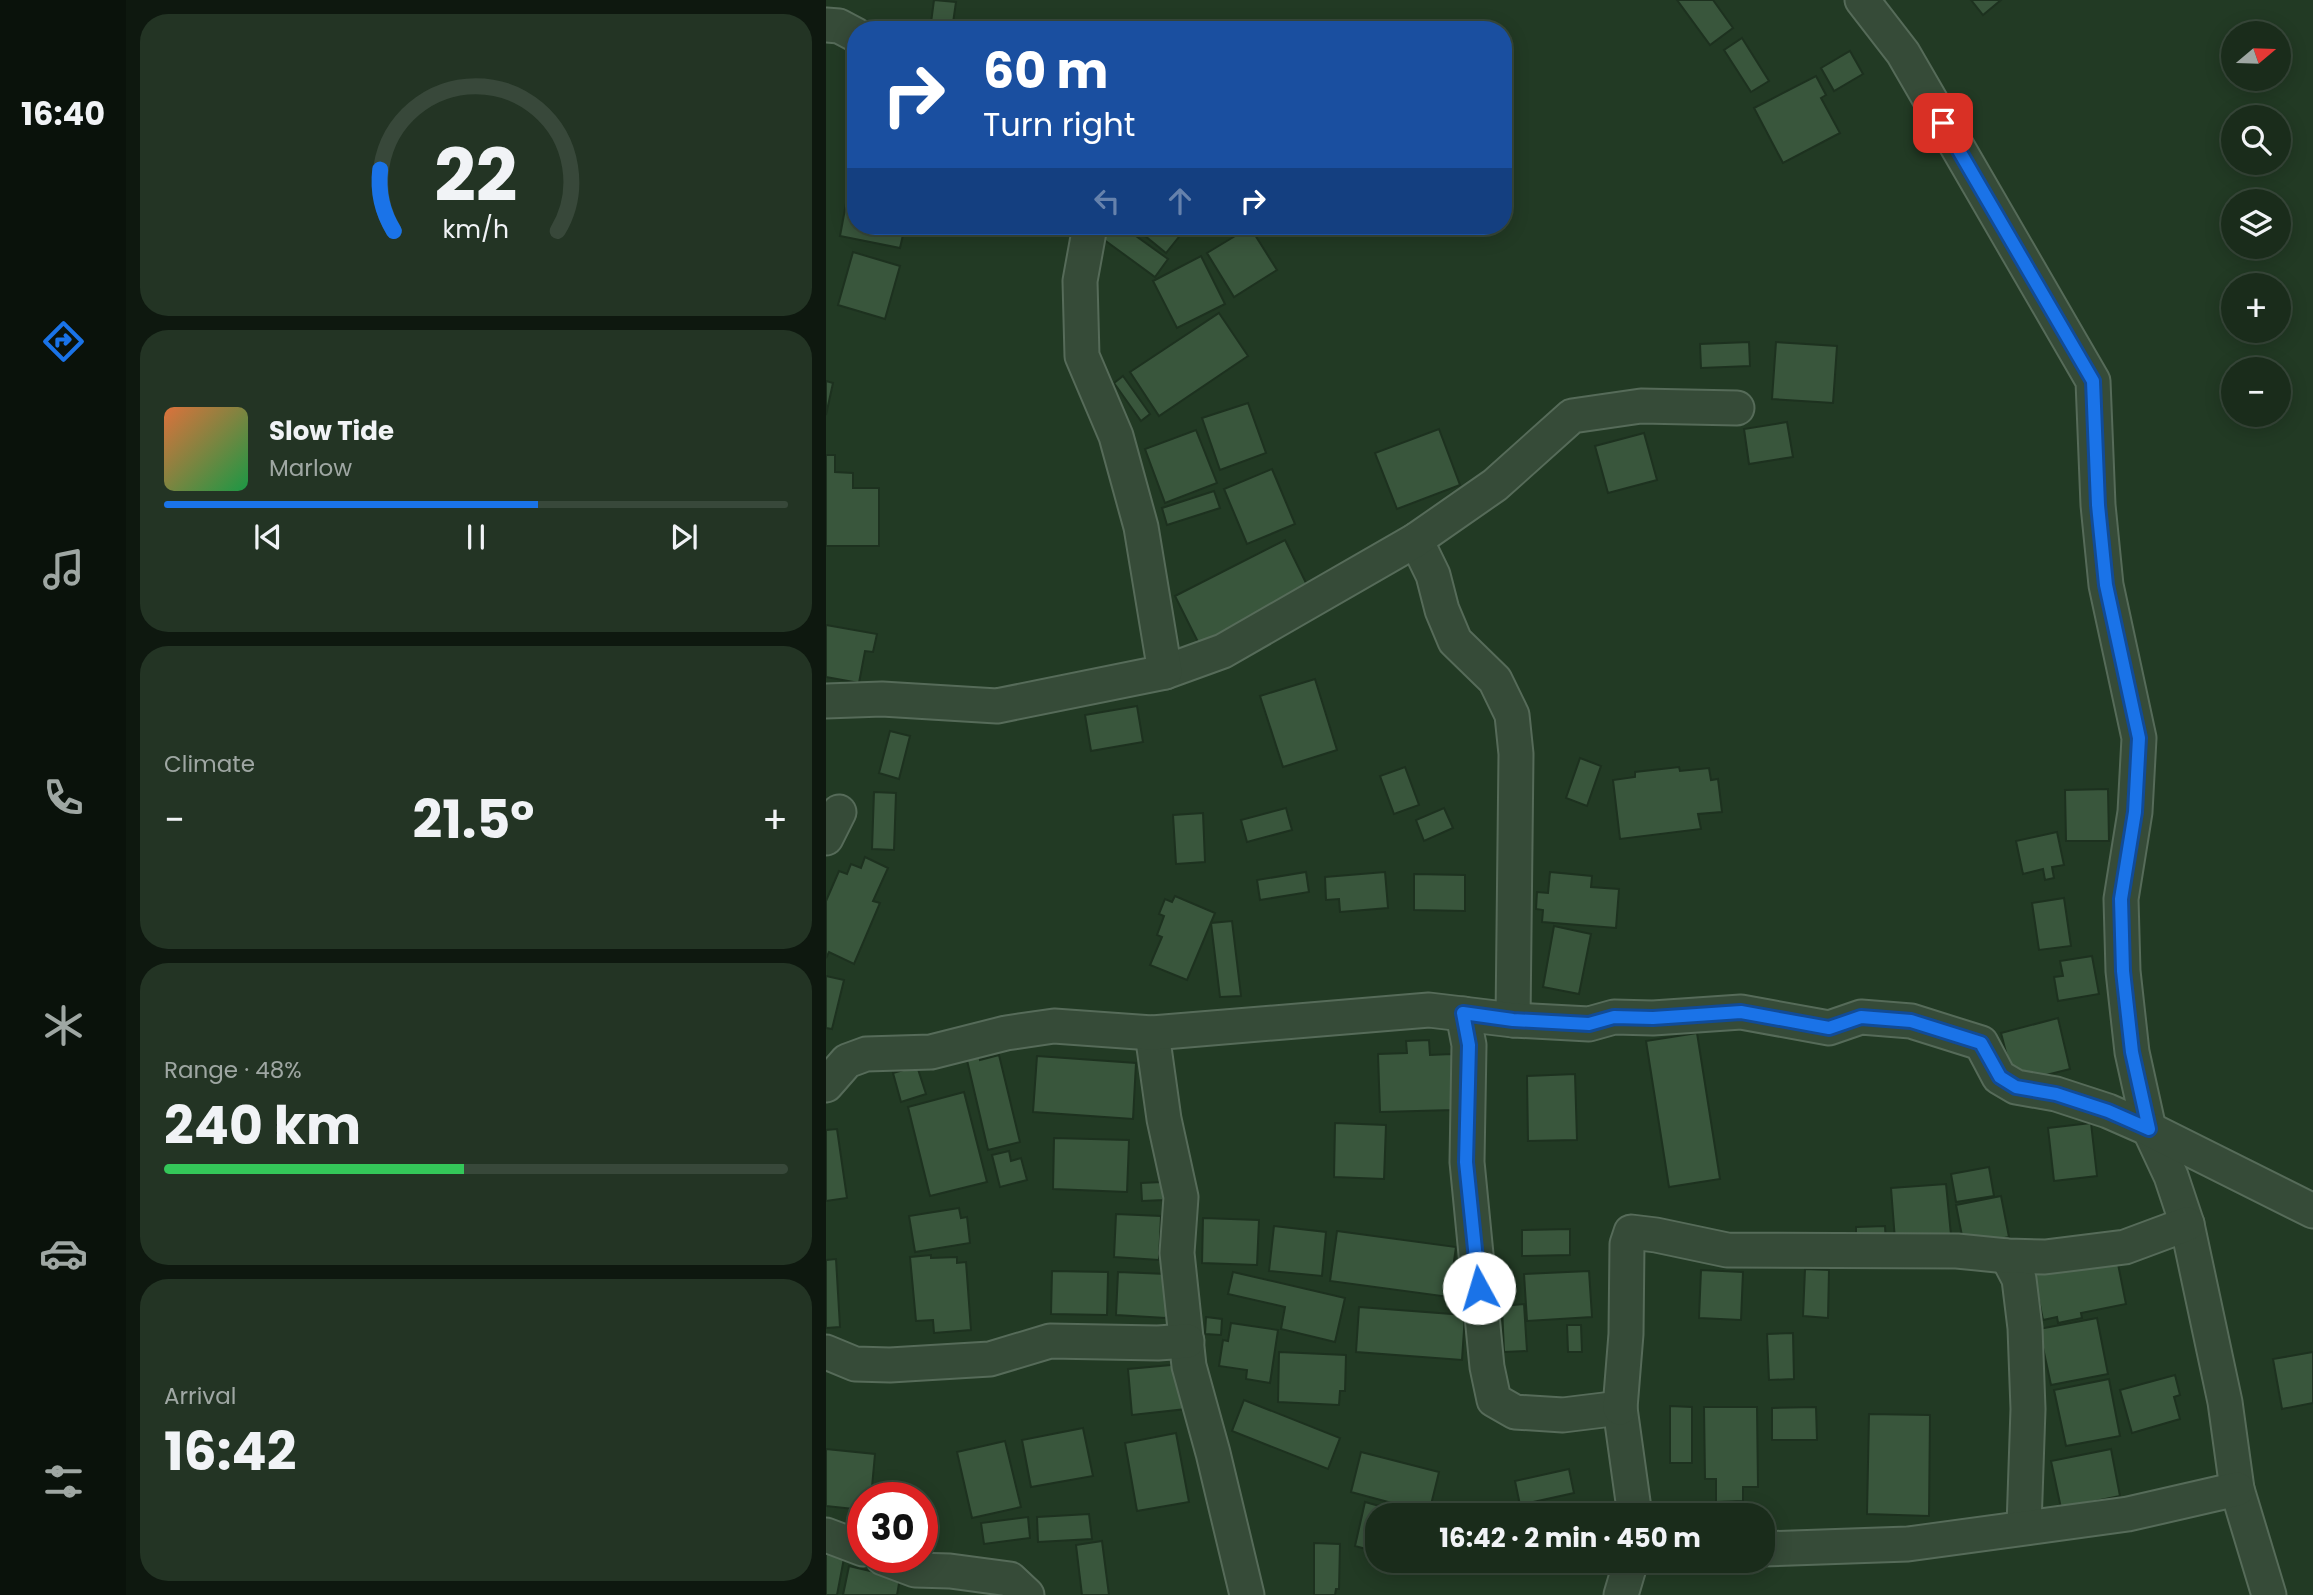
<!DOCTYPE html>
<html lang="en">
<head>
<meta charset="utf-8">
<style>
	:root { --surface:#1a2c1b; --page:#233424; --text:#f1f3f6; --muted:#9fa7a3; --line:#38483a; --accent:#1a73e8 }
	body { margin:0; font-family:Poppins,sans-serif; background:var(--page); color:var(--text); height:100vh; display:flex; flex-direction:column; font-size:26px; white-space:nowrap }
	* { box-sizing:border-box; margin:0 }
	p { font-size:23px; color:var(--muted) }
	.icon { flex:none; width:38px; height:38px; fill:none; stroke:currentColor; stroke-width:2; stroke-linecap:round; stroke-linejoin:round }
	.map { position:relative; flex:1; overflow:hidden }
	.sheet { display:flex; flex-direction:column; gap:14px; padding:14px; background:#0e180f; width:700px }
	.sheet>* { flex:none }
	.top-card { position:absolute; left:21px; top:21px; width:665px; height:214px; border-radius:28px; box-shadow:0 4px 18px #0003,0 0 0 2px var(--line); background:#1a4fa0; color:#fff; overflow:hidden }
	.needle { width:46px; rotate:71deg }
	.controls { position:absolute; left:1395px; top:21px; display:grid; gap:14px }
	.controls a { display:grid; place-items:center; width:70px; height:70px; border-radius:50%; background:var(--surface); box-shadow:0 4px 18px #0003,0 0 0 2px var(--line); font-size:35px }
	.speed { position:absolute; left:21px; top:1482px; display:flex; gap:14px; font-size:35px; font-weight:700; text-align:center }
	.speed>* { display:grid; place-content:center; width:91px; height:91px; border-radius:50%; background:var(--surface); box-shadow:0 4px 18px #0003,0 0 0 2px var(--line); line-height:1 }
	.speed .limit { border:10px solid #d22; background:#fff; color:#111 }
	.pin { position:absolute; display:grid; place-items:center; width:60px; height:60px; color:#fff; margin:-30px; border-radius:14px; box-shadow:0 4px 10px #0006 }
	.me { position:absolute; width:77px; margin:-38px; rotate:354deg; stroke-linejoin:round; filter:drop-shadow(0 0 5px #0008) }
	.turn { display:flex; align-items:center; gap:24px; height:147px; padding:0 21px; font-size:32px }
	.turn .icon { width:91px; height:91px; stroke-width:2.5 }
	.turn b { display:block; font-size:49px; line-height:60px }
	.lanes { display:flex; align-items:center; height:66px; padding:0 21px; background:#0003; justify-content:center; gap:35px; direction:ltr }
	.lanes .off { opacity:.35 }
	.big { font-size:52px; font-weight:700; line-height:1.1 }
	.sheet .card { flex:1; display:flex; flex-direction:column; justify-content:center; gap:10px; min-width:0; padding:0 24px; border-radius:28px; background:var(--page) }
	.sheet .dial { align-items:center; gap:0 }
	.dial svg { height:182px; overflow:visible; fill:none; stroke:var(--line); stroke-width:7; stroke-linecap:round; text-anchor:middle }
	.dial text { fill:var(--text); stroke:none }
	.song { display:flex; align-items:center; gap:21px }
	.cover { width:84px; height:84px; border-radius:10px; background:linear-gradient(135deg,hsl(20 70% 55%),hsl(140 70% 35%)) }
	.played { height:7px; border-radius:4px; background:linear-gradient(90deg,var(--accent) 60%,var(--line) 60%) }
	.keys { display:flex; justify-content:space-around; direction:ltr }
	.heat { display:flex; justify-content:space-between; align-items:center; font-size:38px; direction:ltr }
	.charge { height:10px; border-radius:5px; background:linear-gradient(90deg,#34c759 48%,var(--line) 0) }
	.trip { position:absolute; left:539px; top:1503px; width:410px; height:70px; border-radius:28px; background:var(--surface); box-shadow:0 4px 18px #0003,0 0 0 2px var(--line); font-weight:700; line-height:70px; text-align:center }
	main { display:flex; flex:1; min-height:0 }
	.tabs { display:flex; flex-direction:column; width:126px; justify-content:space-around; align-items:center; background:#0a120b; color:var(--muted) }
	.tabs .icon { width:49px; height:49px }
	.tabs .selected { color:var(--accent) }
	.tabs b { font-size:32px; color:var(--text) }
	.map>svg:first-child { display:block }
	.building { fill:#39563c; stroke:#1d311f; stroke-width:2 }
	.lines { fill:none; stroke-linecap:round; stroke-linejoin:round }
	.minor-casing { stroke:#566b59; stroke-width:37 }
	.minor { stroke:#364b38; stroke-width:33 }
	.route-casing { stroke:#114b97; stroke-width:18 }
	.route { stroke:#1a73e8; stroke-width:12 }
</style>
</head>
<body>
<main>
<nav class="tabs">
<b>16:40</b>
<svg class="icon selected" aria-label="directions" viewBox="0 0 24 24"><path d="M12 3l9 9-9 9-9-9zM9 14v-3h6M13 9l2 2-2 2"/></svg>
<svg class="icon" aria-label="music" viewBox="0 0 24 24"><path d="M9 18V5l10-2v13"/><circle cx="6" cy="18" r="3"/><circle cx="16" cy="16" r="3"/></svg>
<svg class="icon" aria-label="phone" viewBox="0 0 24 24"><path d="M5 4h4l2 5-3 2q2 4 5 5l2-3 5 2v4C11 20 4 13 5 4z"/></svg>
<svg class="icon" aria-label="climate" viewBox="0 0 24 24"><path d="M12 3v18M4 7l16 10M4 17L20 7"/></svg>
<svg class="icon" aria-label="car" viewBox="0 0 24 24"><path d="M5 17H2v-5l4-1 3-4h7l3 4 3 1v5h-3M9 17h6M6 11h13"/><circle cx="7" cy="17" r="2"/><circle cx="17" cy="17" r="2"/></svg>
<svg class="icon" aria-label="filters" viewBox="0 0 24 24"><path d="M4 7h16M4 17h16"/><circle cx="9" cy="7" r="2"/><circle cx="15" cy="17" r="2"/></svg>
</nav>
<section class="sheet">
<div class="card dial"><svg viewBox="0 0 100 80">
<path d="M14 69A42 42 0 1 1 86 69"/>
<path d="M14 69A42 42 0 0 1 8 42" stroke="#1a73e8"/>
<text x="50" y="56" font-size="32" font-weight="700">22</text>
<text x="50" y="72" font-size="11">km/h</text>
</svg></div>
<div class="card">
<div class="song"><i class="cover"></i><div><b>Slow Tide</b><p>Marlow</p></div></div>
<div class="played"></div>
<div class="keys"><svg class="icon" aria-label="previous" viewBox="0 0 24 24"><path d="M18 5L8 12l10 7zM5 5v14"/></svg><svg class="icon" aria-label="pause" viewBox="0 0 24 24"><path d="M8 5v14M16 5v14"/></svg><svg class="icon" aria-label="next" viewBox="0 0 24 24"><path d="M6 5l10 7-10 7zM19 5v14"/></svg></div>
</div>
<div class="card"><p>Climate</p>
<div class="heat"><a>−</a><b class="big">21.5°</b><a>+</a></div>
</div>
<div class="card"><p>Range · 48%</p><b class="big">240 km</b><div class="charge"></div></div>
<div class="card"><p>Arrival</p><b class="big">16:42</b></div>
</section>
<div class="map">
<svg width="1487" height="1595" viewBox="0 0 1487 1595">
	<rect width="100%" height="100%" fill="#223a24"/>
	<g class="building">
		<path d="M108 0 130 2 126 30H104Z"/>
		<path d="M851 0H887L907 28 884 45Z"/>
		<path d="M1145 0H1175L1157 15Z"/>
		<path d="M916 38 943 81 925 92 898 50Z"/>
		<path d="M1024 51 1037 74 1008 91 995 68Z"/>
		<path d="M990 76 1000 95 995 98 1014 133 957 163 928 108Z"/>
		<path d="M24 182 30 183V226H79L74 248 14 236Z"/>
		<path d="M287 226H296L342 259 329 277 277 239Z"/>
		<path d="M307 226H347L356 233 340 253Z"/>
		<path d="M424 227 451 270 408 297 381 253Z"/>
		<path d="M27 252 74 266 59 319 12 305Z"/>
		<path d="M375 256 399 304 351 328 327 281Z"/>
		<path d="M393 313 422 356 333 416 304 372Z"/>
		<path d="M923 342 924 366 875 368 874 344Z"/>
		<path d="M950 342 1011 346 1007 403 946 399Z"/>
		<path d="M297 376 324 414 315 421 288 383Z"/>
		<path d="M0 381 7 383 0 415Z"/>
		<path d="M422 403 440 453 394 470 376 418Z"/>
		<path d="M961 422 967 457 923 464 918 429Z"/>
		<path d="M613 429 634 485 571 509 549 453Z"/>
		<path d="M370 430 391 483 339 503 319 449Z"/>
		<path d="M818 433 831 480 782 493 769 446Z"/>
		<path d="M0 455H9V472L27 473V488H53V546H0Z"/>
		<path d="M446 469 469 524 421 544 398 489Z"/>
		<path d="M388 491 394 508 341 525 336 508Z"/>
		<path d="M459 540 483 589 373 644 349 596Z"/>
		<path d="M0 625 51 634 47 652 39 651 33 683 0 677Z"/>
		<path d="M489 679 511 750 457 767 434 696Z"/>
		<path d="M311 706 317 742 265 751 259 715Z"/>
		<path d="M64 731 84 736 73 779 53 773Z"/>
		<path d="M754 758 775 766 761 806 740 798Z"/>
		<path d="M579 767 593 805 568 814 554 776Z"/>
		<path d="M853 767 854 771 883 768 885 780 892 779 896 812 872 814 875 829 794 839 787 780 809 777V772Z"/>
		<path d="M1282 789 1283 841H1240L1239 790Z"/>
		<path d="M48 792 70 793 68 850 46 849Z"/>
		<path d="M460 808 466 830 421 842 415 820Z"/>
		<path d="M618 808 627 828 598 841 590 820Z"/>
		<path d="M377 813 379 862 350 864 347 815Z"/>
		<path d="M1231 832 1238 865 1226 867 1228 878 1219 880 1217 869 1197 874 1190 841Z"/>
		<path d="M39 857 62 868 47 901 54 903 28 964 3 952 0 958V901L13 871 21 874 25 864 35 868Z"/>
		<path d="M480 872 483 892 434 900 431 880Z"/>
		<path d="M559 872 562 908 514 912 513 899 500 900 499 877Z"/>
		<path d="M724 872 766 876 765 887 793 889 790 928 716 922 717 910 710 909 711 892 722 893Z"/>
		<path d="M588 874 639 875V911L588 910Z"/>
		<path d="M349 896 389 913 361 980 324 965 336 937 331 935 338 916 333 914 339 899 346 902Z"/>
		<path d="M1238 898 1245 946 1213 950 1206 903Z"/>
		<path d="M406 921 415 996 394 997 385 923Z"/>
		<path d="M728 926 765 934 753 994 717 987Z"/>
		<path d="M1266 956 1273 994 1232 1001 1228 977 1237 976 1234 961Z"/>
		<path d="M0 976 18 980 6 1029 0 1028Z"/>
		<path d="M1232 1018 1244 1069 1188 1083 1175 1033Z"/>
		<path d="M871 1033 894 1179 843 1187 820 1041Z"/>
		<path d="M603 1040 604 1055 626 1054 628 1110 554 1112 552 1054 581 1053 580 1041Z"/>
		<path d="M153 1053 154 1060 173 1055 194 1142 162 1150 140 1056Z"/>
		<path d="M211 1056 310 1063 307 1119 207 1112Z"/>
		<path d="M91 1066 100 1094 75 1102 67 1073Z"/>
		<path d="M749 1074 751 1140 702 1141 701 1076Z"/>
		<path d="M138 1092 161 1182 104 1196 82 1107Z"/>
		<path d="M509 1123 560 1125 558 1179 508 1177Z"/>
		<path d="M1265 1123 1271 1176 1228 1181 1222 1128Z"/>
		<path d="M11 1129 21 1198 0 1201V1130Z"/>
		<path d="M228 1138 303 1140 301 1192 227 1189Z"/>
		<path d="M183 1151 185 1161 195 1158 201 1180 174 1187 166 1155Z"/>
		<path d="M1163 1167 1168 1196 1130 1202 1125 1174Z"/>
		<path d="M336 1182 338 1200 316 1201 315 1183Z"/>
		<path d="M1120 1184 1125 1235 1069 1240 1065 1188Z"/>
		<path d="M1175 1196 1183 1237 1151 1244 1137 1241 1130 1205Z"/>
		<path d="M133 1208 135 1218 141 1217 144 1243 89 1252 83 1216Z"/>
		<path d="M290 1214 335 1216 333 1260 288 1257Z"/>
		<path d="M377 1218 433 1220 431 1265 376 1263Z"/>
		<path d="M448 1226 500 1232 496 1276 443 1271Z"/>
		<path d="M1059 1226 1060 1244 1030 1245V1227Z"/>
		<path d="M744 1229V1255L696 1256V1230Z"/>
		<path d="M511 1231 630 1247 623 1297 504 1281Z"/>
		<path d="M1290 1254 1300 1304 1255 1313 1256 1318 1232 1323 1231 1317 1217 1320 1207 1271Z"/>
		<path d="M105 1255V1258L131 1257V1263L140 1262 145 1330 108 1333 107 1320 90 1321 84 1257Z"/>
		<path d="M10 1259 14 1327 0 1328V1260Z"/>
		<path d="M979 1269 1003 1270 1002 1318 977 1316Z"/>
		<path d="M875 1270 917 1272 915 1320 873 1318Z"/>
		<path d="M226 1271 282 1272 281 1315 225 1314Z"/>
		<path d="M763 1271 766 1317 701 1321 698 1274Z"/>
		<path d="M292 1272 341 1274 340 1318 290 1315Z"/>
		<path d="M407 1272 519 1298 509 1342 455 1329 459 1307 402 1294Z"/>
		<path d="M698 1304 701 1351 678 1352 676 1306Z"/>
		<path d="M533 1307 639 1315 636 1360 530 1352Z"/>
		<path d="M380 1317 396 1319 395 1335 379 1334Z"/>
		<path d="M1271 1318 1282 1374 1225 1385 1213 1329Z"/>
		<path d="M405 1323 452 1330 444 1383 420 1379 421 1370 393 1366 397 1340 402 1341Z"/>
		<path d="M741 1325H755L756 1352H742Z"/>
		<path d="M967 1333 968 1379 943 1380 941 1334Z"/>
		<path d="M453 1352 520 1355 519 1391H514L513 1405 452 1402Z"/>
		<path d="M1487 1352V1403L1456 1409 1447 1359Z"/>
		<path d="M356 1364 360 1409 306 1415 302 1369Z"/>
		<path d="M1349 1375 1354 1395 1348 1397 1354 1419 1306 1433 1294 1390Z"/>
		<path d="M1283 1379 1294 1436 1240 1446 1228 1390Z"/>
		<path d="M418 1400 514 1438 502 1469 406 1431Z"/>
		<path d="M844 1406 866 1407V1463H844Z"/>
		<path d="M878 1407H931L932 1487H917V1501L890 1502V1479H879Z"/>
		<path d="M990 1407 991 1440H946V1408Z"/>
		<path d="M1043 1414 1104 1415 1103 1516 1041 1514Z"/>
		<path d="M257 1428 267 1476 205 1487 196 1440Z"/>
		<path d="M350 1433 363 1502 311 1511 299 1443Z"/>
		<path d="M179 1441 195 1507 146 1518 131 1452Z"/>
		<path d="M0 1449 49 1454 45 1498H37V1510L0 1506Z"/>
		<path d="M1285 1449 1294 1496 1235 1508 1225 1461Z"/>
		<path d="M535 1452 613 1472 603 1513 525 1492Z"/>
		<path d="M743 1469 748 1493 694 1505 689 1481Z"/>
		<path d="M539 1502 590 1516H551V1552L529 1546Z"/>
		<path d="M263 1514 266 1539 212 1542 211 1517Z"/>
		<path d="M202 1517 204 1538 158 1544 155 1523Z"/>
		<path d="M276 1541 283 1595H256L250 1545Z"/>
		<path d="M488 1543 514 1544 513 1589H510L509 1595H488Z"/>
		<path d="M0 1549 19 1553 11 1595H0Z"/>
		<path d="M586 1561H611L610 1567Z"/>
		<path d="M23 1566 74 1578 71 1595H17Z"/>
	</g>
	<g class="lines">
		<defs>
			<g id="minor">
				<path d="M1036 0 1077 53 1267 381 1272 505 1280 585 1313 738 1309 812 1295 899 1297 971 1306 1052 1323 1129 1345 1176 1361 1224 1399 1402 1411 1489 1443 1595"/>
				<path d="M0 25 13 26 30 35"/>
				<path d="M590 540 607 575 616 610 629 641 669 680 686 715 690 754 687 1020"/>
				<path d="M339 672 397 651 590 540 669 485 746 416 815 406 911 408"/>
				<path d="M0 701 56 699 171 706 339 672 315 527 290 436 256 356 254 281 264 226"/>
				<path d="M0 838 13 812"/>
				<path d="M637 1014 643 1045 641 1162 661 1367 668 1400 689 1412 737 1415 794 1408 809 1516"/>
				<path d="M326 1033 338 1119 355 1197 351 1253 363 1366 387 1453 421 1595"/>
				<path d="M0 1085 21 1061 40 1054 105 1052 180 1033 228 1026 326 1033 603 1010 687 1020 763 1024 788 1017 827 1018 915 1012 1003 1028 1035 1017 1085 1021 1155 1043 1173 1077 1190 1087 1230 1094 1282 1111 1323 1129 1487 1211"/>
				<path d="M1181 1256 1193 1279 1199 1328 1202 1409 1198 1526"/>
				<path d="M0 1352 29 1364 64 1365 164 1359 224 1341 332 1343 361 1341"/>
				<path d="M794 1408 800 1334 801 1244 805 1232 830 1235 901 1250 1131 1251 1181 1256 1219 1257 1299 1247 1361 1224"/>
				<path d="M0 1535 37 1549"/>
				<path d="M936 1549 1082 1544 1302 1514 1411 1489"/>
				<path d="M57 1558 89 1570 124 1571 184 1579 201 1595"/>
				<path d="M795 1595 805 1561"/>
			</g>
		</defs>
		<use href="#minor" class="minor-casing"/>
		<use href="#minor" class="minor"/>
	</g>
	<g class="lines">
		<defs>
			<path id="route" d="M653 1288 640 1162 643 1045 637 1013 687 1020 763 1024 788 1017 827 1018 915 1012 1003 1028 1035 1017 1085 1021 1155 1043 1174 1077 1190 1087 1230 1094 1282 1111 1323 1129 1306 1052 1297 971 1295 899 1309 812 1313 738 1280 585 1272 505 1267 381 1117 123"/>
		</defs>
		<use href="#route" class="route-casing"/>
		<use href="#route" class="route"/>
	</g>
</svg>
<div class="controls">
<a><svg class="needle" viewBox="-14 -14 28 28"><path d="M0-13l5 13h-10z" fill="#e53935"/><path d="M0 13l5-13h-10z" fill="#9fa7a3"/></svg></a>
<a><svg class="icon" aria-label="search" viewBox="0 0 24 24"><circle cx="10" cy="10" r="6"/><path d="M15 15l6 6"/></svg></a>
<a><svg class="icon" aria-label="layers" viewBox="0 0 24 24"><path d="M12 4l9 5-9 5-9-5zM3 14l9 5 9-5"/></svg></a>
<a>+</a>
<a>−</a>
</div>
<div class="speed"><div class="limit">30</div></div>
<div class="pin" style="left:1117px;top:123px;background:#d93025"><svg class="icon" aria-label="arrive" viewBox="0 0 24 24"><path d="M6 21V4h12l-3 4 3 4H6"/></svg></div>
<svg class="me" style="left:653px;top:1288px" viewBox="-20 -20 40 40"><circle r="19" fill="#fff"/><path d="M0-13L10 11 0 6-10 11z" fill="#1a73e8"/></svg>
<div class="trip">16:42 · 2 min · 450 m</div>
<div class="top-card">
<div class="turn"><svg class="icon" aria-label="right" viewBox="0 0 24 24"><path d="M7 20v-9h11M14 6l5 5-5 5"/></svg><div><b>60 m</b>Turn right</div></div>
<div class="lanes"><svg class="icon off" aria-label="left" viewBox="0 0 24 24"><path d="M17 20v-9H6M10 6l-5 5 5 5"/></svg><svg class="icon off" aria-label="ahead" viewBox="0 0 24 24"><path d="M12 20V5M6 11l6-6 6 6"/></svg><svg class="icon" aria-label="right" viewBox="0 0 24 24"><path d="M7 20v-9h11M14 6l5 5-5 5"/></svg></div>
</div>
</div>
</main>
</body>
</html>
